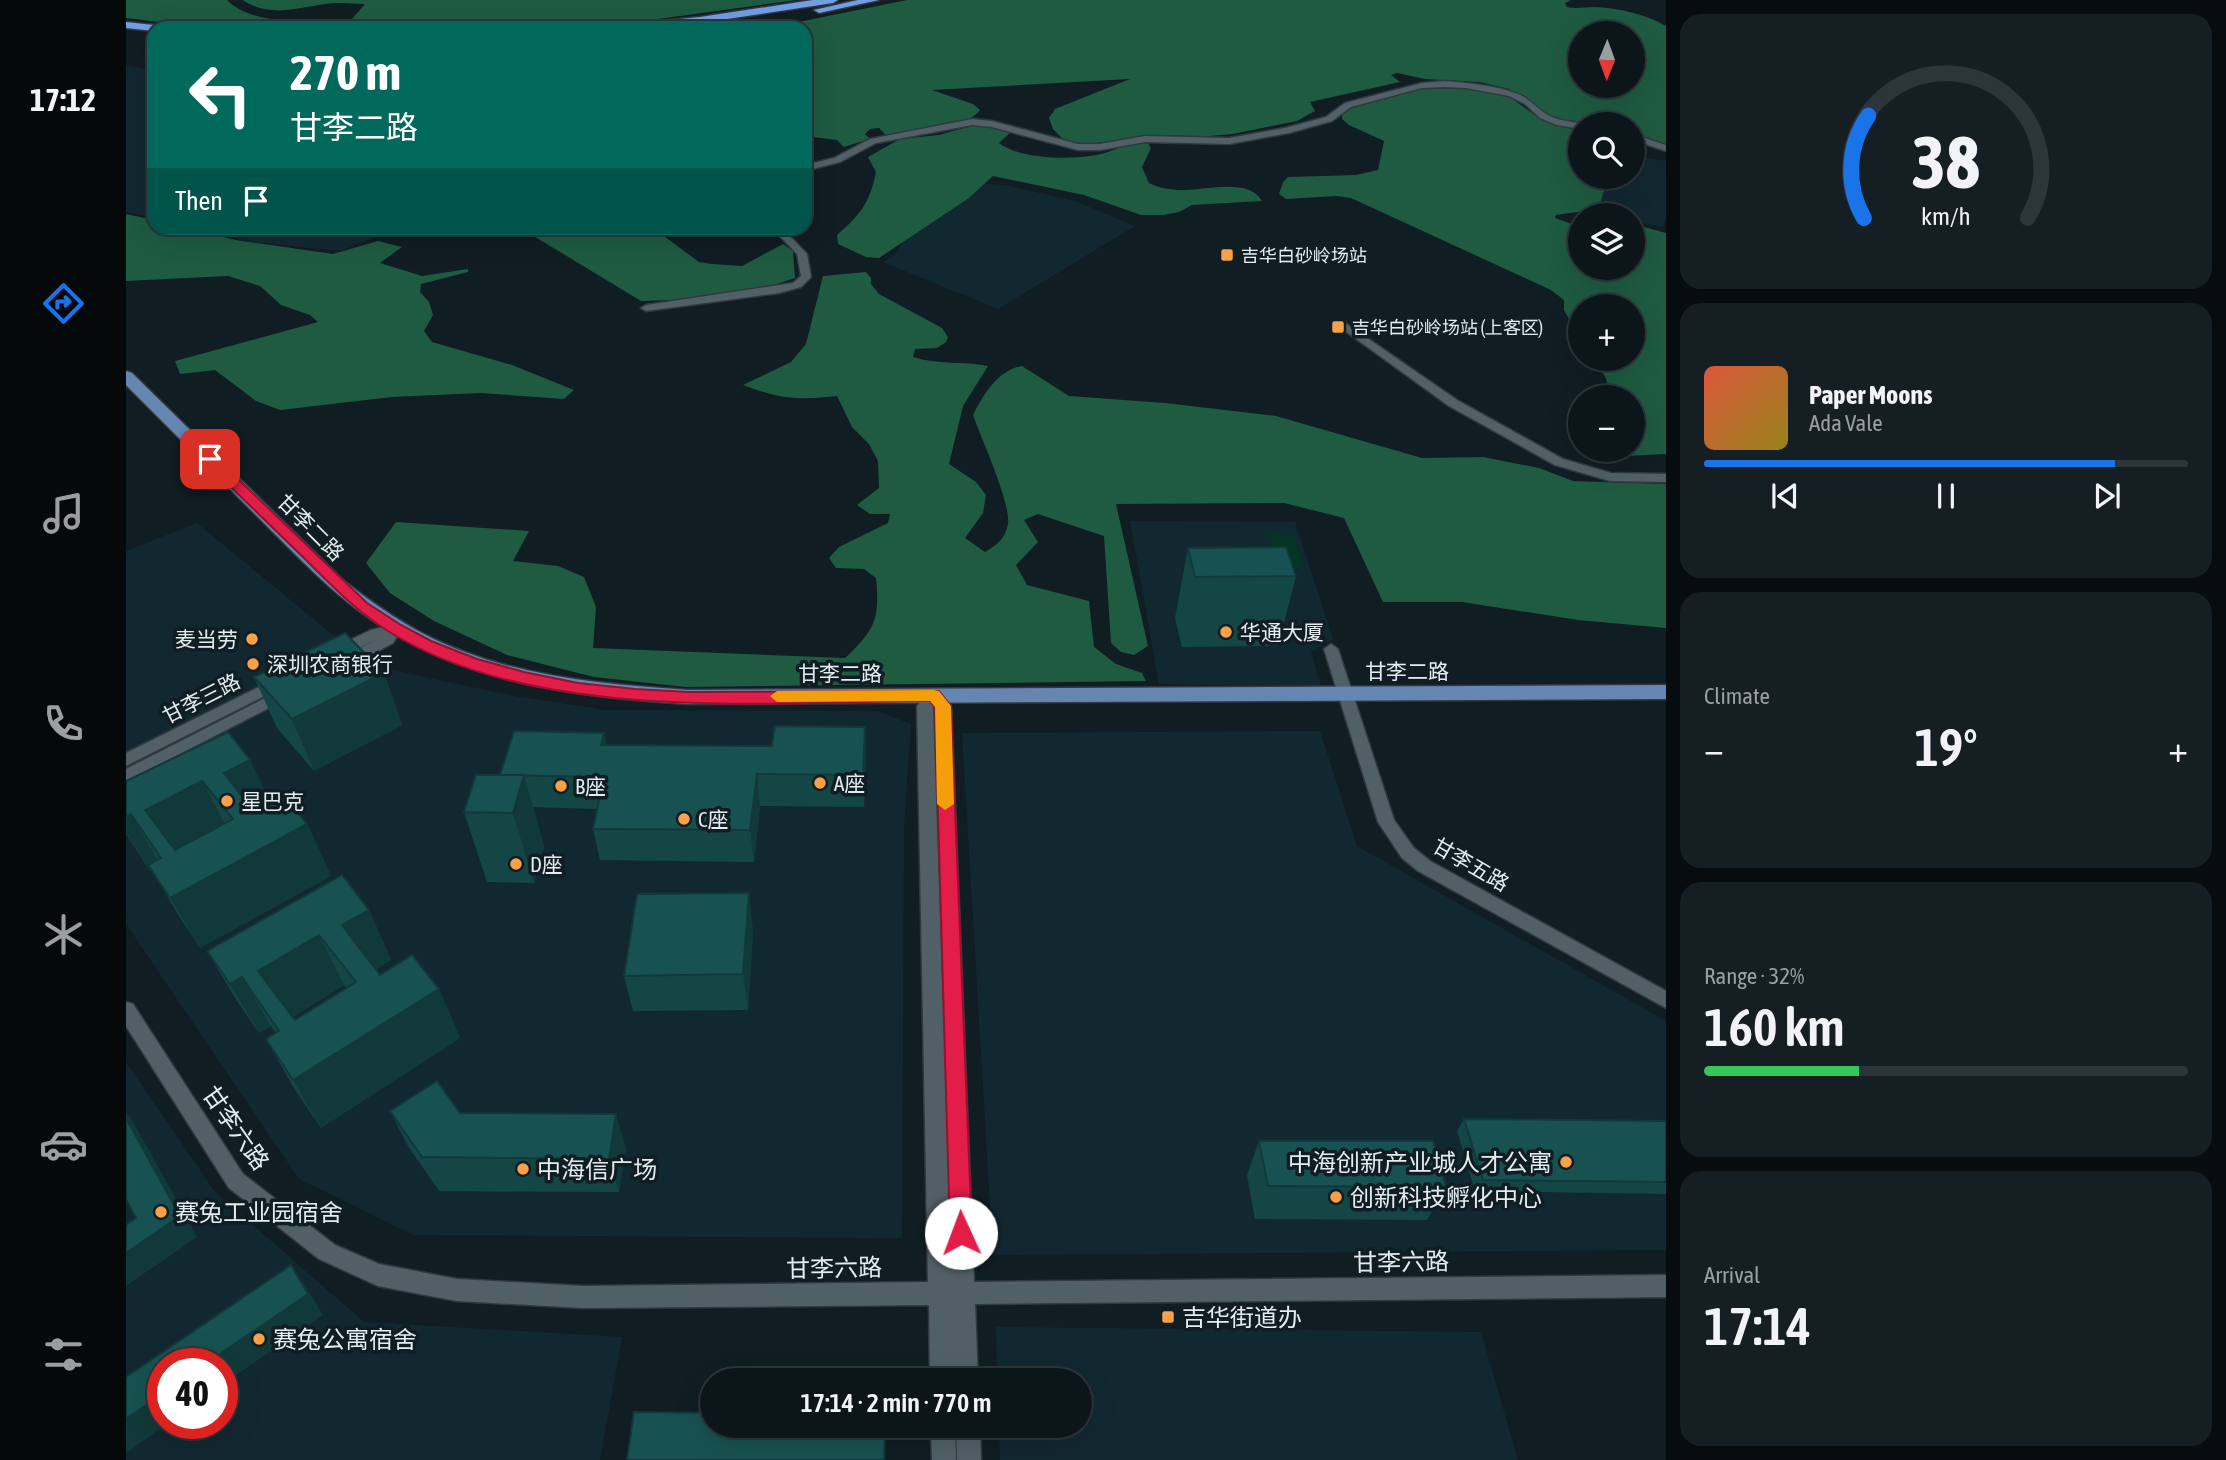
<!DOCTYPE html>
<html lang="en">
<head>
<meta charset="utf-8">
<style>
	:root { --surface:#0c161a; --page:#151f23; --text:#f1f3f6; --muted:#9a9fa2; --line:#2c3539; --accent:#1a73e8 }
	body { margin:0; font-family:"Asap Condensed","Noto Sans SC",sans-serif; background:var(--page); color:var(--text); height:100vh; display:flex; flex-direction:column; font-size:26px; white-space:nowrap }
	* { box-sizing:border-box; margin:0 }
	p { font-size:23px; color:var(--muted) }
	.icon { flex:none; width:38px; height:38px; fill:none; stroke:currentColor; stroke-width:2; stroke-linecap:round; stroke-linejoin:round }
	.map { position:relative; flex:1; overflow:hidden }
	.side { display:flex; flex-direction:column; gap:14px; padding:14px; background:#070c0e; width:560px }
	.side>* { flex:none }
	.guide { position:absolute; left:21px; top:21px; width:665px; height:214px; border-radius:21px; box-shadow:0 7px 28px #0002,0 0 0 2px var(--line); background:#00695c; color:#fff; overflow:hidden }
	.needle { width:46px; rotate:181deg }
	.buttons { position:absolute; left:1442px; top:21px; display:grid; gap:14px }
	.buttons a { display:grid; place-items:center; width:77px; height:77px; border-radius:50%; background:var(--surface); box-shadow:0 7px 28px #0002,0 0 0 2px var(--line); font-size:35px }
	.speed { position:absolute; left:21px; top:1348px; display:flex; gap:14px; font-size:35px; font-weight:700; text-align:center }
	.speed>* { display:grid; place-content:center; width:91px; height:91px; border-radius:50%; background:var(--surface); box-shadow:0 7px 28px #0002,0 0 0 2px var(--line); line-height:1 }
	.speed .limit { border:10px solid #d22; background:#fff; color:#111 }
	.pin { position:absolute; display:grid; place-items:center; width:60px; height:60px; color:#fff; margin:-30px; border-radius:14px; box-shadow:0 4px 10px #0006 }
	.me { position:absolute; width:77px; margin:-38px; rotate:358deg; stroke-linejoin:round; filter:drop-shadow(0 0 5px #0008) }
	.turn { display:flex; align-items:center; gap:24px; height:147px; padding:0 28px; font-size:32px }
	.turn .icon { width:91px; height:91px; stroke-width:2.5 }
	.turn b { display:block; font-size:49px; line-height:60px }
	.then { display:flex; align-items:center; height:66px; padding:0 28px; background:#0003; gap:14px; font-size:26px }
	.big { font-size:52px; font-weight:600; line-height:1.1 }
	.side .card { flex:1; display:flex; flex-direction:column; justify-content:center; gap:10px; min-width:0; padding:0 24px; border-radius:21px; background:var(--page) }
	.side .dial { align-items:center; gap:0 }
	.dial svg { height:182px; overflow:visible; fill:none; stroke:var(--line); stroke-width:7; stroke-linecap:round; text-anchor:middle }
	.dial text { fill:var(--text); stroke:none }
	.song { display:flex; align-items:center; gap:21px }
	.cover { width:84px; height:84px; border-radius:10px; background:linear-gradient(135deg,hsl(10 70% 55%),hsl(50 70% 35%)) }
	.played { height:7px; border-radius:4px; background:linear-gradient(90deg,var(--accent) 85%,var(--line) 85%) }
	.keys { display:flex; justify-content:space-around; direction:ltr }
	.heat { display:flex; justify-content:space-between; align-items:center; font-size:38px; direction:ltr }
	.charge { height:10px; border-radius:5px; background:linear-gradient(90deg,#34c759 32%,var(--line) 0) }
	.trip { position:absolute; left:574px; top:1368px; width:392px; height:70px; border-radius:35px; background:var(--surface); box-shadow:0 7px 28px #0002,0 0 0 2px var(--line); font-weight:600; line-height:70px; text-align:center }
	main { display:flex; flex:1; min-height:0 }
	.menu { display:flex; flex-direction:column; width:126px; justify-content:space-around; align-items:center; background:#05090a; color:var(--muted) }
	.menu .icon { width:49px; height:49px }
	.menu .on { color:var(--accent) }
	.menu b { font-size:32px; color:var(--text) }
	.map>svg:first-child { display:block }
	.built { fill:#122831; fill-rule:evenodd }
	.green { fill:#033522 }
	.forest { fill:#1e5b41; fill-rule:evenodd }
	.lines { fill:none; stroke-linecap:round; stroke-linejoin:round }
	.minor-casing { stroke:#32393e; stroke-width:3 }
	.major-casing { stroke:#32393e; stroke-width:3 }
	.highway-casing { stroke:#32393e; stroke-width:3 }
	.minor { fill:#516067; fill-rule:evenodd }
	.major { fill:#6585b2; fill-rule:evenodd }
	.highway { fill:#729ee4; fill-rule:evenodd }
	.wall { fill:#154646; fill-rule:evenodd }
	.shaded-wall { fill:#113939 }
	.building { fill:#185151; stroke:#113939; stroke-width:2; fill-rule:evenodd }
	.route { fill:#e11d48; stroke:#92132f; stroke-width:2 }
	.slow { fill:#f59e0b }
	.poi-dot { fill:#f7a148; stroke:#101d23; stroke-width:2.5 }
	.labels { text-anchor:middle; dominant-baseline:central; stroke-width:7; stroke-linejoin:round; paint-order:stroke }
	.far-poi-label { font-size:18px; fill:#e3ecf0; stroke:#101d23; text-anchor:start }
	.street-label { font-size:21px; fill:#e3ecf0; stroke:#101d23 }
	.poi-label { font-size:21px; fill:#e3ecf0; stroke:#101d23; text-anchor:start }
	.near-street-label { font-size:24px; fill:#e3ecf0; stroke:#101d23 }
	.near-poi-label { font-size:24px; fill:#e3ecf0; stroke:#101d23; text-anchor:start }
</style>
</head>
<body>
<main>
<nav class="menu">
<b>17:12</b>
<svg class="icon on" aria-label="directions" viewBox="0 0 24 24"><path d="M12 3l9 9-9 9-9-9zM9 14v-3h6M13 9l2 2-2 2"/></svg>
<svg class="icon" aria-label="music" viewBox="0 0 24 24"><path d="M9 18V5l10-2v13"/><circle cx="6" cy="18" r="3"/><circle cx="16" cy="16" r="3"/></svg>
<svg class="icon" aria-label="phone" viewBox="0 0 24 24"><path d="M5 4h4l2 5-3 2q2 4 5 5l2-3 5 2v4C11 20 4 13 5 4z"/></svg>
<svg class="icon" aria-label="climate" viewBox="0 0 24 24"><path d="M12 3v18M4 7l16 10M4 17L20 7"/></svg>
<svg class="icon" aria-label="car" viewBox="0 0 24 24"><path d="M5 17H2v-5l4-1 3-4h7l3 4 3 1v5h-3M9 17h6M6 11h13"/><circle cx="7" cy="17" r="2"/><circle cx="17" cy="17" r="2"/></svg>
<svg class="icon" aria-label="filters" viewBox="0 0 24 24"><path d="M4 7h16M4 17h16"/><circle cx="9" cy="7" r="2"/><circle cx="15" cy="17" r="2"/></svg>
</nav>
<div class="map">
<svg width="1540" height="1460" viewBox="0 0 1540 1460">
	<rect width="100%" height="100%" fill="#101d23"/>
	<g class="built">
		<path d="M0 65 28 71V218L0 212Z"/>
		<path d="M1507 156 1540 161V218L1537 227 1507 221V215L1471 214 1483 177H1507Z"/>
		<path d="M859 184 879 185 949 201 1009 226 872 309 757 262 771 253 776 242 843 198Z"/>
		<path d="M66 228H274L214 251 125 242Z"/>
		<path d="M1004 521 1169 522 1207 639 1185 652 1195 686 1033 684Z"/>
		<path d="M71 523 243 665 388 696 480 710 751 711 785 724 778 827 776 1238 287 1235 173 1179 0 924V551Z"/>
		<path d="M1194 731 1231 846 1540 1021V1250L867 1255 836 733Z"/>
		<path d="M0 1062 89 1192 238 1322 496 1337 474 1460H0ZM37 1363H96V1423H37Z"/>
		<path d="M870 1327 1355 1332 1392 1460H874L873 1426H954V1381H871Z"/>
	</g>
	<path class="green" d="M1143 534 1168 535 1178 567 1152 566Z"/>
	<g class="forest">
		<path d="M0 0H101C128 28 188 19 225 20L239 4C226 4 212 2 199 4 171 8 142 18 117 0H671L503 23 419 28H83L0 18Z"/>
		<path d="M781 0H1445L1439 3 1441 7C1451 9 1459 7 1469 7 1493 8 1519 14 1540 26V146L1507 134V124L1442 121 1425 116 1383 89 1354 82 1299 79 1271 73 1265 75 1274 82 1184 102 1189 111 1171 121 1107 134 1058 138 1022 136 955 145 938 140 927 129 923 118 929 109 1004 79 806 90 847 104 854 110C841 129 783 132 760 135L753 128 744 129 739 134 744 139 718 147 711 140 679 136V108L683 103 679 102V28H643ZM1454 33H1507V86H1454Z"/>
		<path d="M1328 85 1381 95 1409 115 1424 120 1455 124 1454 177H1483L1472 209 1430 215 1429 218 1454 227V268H1507V224L1540 233V454L1500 456 1487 450H1507V397H1486L1479 376 1467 359H1507V306H1454V339L1438 310V300L1425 290 1225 198 1210 196 1160 199 1153 194 1157 182 1162 177 1230 175 1252 170 1258 141 1223 125 1216 119V114L1221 110 1295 87Z"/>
		<path d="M845 126H864L885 132 873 143C893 159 945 160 970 155 989 152 1003 140 1022 143L1025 148 1016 167 1023 183C1033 188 1045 190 1056 190 1079 191 1122 177 1136 201L1066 205 1053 212 1037 215H1015L958 195 867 176 843 198 753 258 740 257 712 244 711 235C734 215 744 203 750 172L742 157 774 139 813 135Z"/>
		<path d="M0 214 28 220V228H58L110 240 207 254 252 241 276 247 254 263 296 276 342 269V272L295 284 294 292 303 302 307 315 298 331 306 342 386 365 448 390 438 399 355 393 266 397 154 410 130 401 89 370 54 374 49 361 192 322 184 315 155 305 134 286 102 276 0 281Z"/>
		<path d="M402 228H527L573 262 586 264 616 266 657 244 667 251 669 278 635 289 546 300 515 301 406 235Z"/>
		<path d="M740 272 745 278V284L753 294 816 328 822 337 820 342 811 348 789 349 787 357C812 365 837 361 862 366L837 406 823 464 850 482 860 495 857 513 839 538 859 552C871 545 879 539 882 524 885 503 855 438 847 415 858 394 872 370 896 366L943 396 1039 403 1150 416 1296 458 1357 457 1413 468 1447 481 1540 484V628L1452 620 1336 602H1257L1218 518 1158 503 990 504 1022 646 1008 655 995 652 985 643 978 536 912 514 898 520 912 542 890 565 901 585 963 601 968 647 990 664 1016 673 1020 681 559 687 468 677 381 655 308 621 264 593 240 563 270 522 403 531 387 561 432 566 458 577 470 607 467 648 719 658C749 630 754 619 750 578L738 569 710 568 703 558 713 547 762 523 764 514H744L731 505 753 488 752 461 743 444 726 427 711 396C670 400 657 400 617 385L665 362 680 344 697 276Z"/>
	</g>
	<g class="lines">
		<defs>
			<g id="minor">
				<path d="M1318 81C1341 83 1367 85 1389 93 1402 97 1409 107 1420 114 1431 121 1445 121 1457 124H1454V129L1431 125 1414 118 1399 104 1383 96 1340 88 1318 87 1296 88 1225 107 1206 121 1163 133 1103 144 1019 142 974 150H952L866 127 846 125 750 143 714 162 679 171V165L708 158 744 139 846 119 866 121 952 144H974L1019 136 1103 138 1159 128 1200 117 1219 103 1296 83Z"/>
				<path d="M1507 134 1540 145V151L1507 140Z"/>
				<path d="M646 228H656L681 254 685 277 675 287 653 293 520 311 515 308 520 305 667 283 675 276 671 254Z"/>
				<path d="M1215 320 1331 400 1437 459 1485 473 1540 474V482L1484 481 1429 465 1323 406 1211 325 1209 323Z"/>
				<path d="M269 624 276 629 267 643 225 666 220 667 213 662 215 658 257 636 215 657 210 658 203 653 205 649 245 630Z"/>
				<path d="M1205 644 1212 649 1268 820 1288 848 1304 861 1540 991V1008L1292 871 1276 858 1252 822 1198 649Z"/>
				<path d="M153 677 161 682 158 686 0 766V753Z"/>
				<path d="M159 688 164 689 167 693 164 697 0 782V769Z"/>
				<path d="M808 690 813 691 825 706 848 1282 1540 1275V1297L849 1304 852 1381H828L826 1304 828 1381H804L803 1305 457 1308 331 1301 252 1286 193 1259 103 1188 0 1026V1002L7 1004 117 1174 209 1245 253 1264 331 1279 457 1286 802 1282 791 706 803 691ZM808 705 809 707 826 1282 807 707Z"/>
				<path d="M805 1426H829L830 1460H806Z"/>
				<path d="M830 1426H854L855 1460H831Z"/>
			</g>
			<path id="major" d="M0 371 6 373 218 581C243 600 269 619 298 634 380 676 472 684 562 690L1540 685V699L562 704C467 698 371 687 285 643 225 614 181 566 135 520 90 475 45 430 0 385Z"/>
			<g id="highway">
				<path d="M687 0H712L707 3 574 23 488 28 493 25 574 17Z"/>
				<path d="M732 0H753L693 13 688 10Z"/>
				<path d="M0 22 28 25 33 28H28V31L0 28Z"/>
			</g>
		</defs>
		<use href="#minor" class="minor-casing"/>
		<use href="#major" class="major-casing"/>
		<use href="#highway" class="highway-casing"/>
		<use href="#minor" class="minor"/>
		<use href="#major" class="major"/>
		<use href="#highway" class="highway"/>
	</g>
	<g class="wall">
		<path d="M1062 548 1170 576 1152 646 1056 647 1049 618Z"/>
		<path d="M258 673 276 725 188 771 151 728 128 677Z"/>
		<path d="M739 727 740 759 738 807 634 806 628 862 474 860 467 829 471 809 407 807 418 846 408 883 361 882 338 812 374 775 480 745 646 746Z"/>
		<path d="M124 760 145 804 181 824 205 876 74 948 53 916 26 871H24L0 834V781Z"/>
		<path d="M243 910 265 960 250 969 254 975 313 989 334 1038 195 1128 168 1088 140 1039 150 1033 145 1026 133 1033 111 1001 81 951ZM218 985 220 988 169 1020 167 1017Z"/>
		<path d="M627 930 622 1010 507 1011 498 976Z"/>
		<path d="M264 1111 334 1113 500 1148 493 1192 313 1191 282 1146Z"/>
		<path d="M1338 1119 1540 1121V1194L1349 1191 1331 1131Z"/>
		<path d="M1133 1141 1320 1187 1301 1220 1129 1219 1121 1175Z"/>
	</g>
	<g class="shaded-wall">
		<path d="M258 673 276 725 188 771 166 719Z"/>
		<path d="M739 727 740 759 738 807 737 775Z"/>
		<path d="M478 733 485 765 475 745Z"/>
		<path d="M124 760 149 812 124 824 98 773Z"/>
		<path d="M631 774 634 806 628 862 624 830Z"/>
		<path d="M398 775 418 846 408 883 387 813Z"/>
		<path d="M76 781 103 832 49 861 19 810Z"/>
		<path d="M5 814 35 866 24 871 0 832V817Z"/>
		<path d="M181 824 205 876 74 948 44 898Z"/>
		<path d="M623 893 627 930 622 1010 617 974Z"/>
		<path d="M243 910 265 960 240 976 216 925Z"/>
		<path d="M193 935 218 985 160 1021 132 971Z"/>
		<path d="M116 977 145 1026 133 1033 104 984Z"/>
		<path d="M313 989 334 1038 195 1128 167 1080Z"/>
		<path d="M0 1112 6 1120 71 1237 0 1286V1253L54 1216 0 1118Z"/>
		<path d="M490 1114 500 1148 493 1192 483 1159Z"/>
		<path d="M165 1265 180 1287 197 1315 96 1385V1363H81Z"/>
		<path d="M37 1394V1423H43L0 1453V1419Z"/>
	</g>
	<g class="building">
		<path d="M1160 547 1170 576 1069 577 1062 548Z"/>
		<path d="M219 633 258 673 166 719 128 677Z"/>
		<path d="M649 726 739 727 737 775 631 774 624 830 467 829 478 777 374 775 388 731 478 733 475 745 646 746Z"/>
		<path d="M102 732 124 760 98 773 129 813 159 797 181 824 44 898 22 865 35 858 5 814 0 817V781ZM76 781 107 819 49 850 19 810Z"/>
		<path d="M350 775H398L387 813 338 812Z"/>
		<path d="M216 875 243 910 216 925 254 975 286 955 313 989 167 1080 140 1039 153 1031 116 977 104 984 81 951ZM193 935 230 982 169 1020 132 971Z"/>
		<path d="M623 893 617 974 498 976 511 894Z"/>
		<path d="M311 1081 334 1113 490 1114 483 1159 296 1157 264 1111Z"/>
		<path d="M0 1118 54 1216 0 1253V1225L10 1218 0 1199Z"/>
		<path d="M1338 1119 1540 1121V1182L1357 1180Z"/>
		<path d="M1133 1141H1307L1320 1187 1142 1186Z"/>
		<path d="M165 1265 182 1294 81 1363H37V1394L0 1419V1377Z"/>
		<path d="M508 1412 586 1413V1426H759L758 1460H501Z"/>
	</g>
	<path class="route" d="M84 455 88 456 241 603 275 625 305 641 351 659 398 672 452 683 509 689 562 692 813 691 825 706 846 1233 842 1241 835 1244 827 1241 824 1233 809 707 804 701C638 702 407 723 262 631 230 611 205 585 178 558 145 526 112 494 79 462V456Z"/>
	<path class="slow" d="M808 690 813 691 825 706 828 804 819 810 811 804 809 707 804 701 651 702 644 696 651 691Z"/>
	<g class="poi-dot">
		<rect x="1094" y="248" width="14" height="14" rx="3.5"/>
		<rect x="1205" y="320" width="14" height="14" rx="3.5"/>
		<circle cx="1100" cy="632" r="7"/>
		<circle cx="126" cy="639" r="7"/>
		<circle cx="127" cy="664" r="7"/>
		<circle cx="694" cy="783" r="7"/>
		<circle cx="435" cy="786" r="7"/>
		<circle cx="101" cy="801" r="7"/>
		<circle cx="558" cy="819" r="7"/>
		<circle cx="390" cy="864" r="7"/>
		<circle cx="1440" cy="1162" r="7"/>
		<circle cx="397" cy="1169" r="7"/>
		<circle cx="1210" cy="1197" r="7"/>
		<circle cx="35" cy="1212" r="7"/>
		<rect x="1035" y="1310" width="14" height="14" rx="3.5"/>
		<circle cx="133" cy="1339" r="7"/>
	</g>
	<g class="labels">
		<g class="far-poi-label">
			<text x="1115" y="255">吉华白砂岭场站</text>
			<text x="1226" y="327">吉华白砂岭场站 (上客区)</text>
		</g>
		<g class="street-label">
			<text transform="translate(185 527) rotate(45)">甘李二路</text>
			<text x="1281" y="671">甘李二路</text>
			<text x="714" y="673">甘李二路</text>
			<text transform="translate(75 698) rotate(-27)">甘李三路</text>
			<text transform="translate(1345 864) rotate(30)">甘李五路</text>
		</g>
		<g class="poi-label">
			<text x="1114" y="632">华通大厦</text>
			<text x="112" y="639" text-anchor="end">麦当劳</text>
			<text x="141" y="664">深圳农商银行</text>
			<text x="708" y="783">A座</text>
			<text x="449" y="786">B座</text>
			<text x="115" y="801">星巴克</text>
			<text x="572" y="819">C座</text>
			<text x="404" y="864">D座</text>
		</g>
		<g class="near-street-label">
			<text transform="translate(110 1128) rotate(55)">甘李六路</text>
			<text transform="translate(1275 1262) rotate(-1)">甘李六路</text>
			<text transform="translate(708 1268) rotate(-1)">甘李六路</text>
		</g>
		<g class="near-poi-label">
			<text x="1426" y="1162" text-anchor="end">中海创新产业城人才公寓</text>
			<text x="411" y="1169">中海信广场</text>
			<text x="1224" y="1197">创新科技孵化中心</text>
			<text x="49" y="1212">赛兔工业园宿舍</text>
			<text x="1056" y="1317">吉华街道办</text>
			<text x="147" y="1339">赛兔公寓宿舍</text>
		</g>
	</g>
</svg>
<div class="buttons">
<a><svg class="needle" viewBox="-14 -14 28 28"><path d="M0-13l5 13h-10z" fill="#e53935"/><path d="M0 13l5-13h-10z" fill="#9a9fa2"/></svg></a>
<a><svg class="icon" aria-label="search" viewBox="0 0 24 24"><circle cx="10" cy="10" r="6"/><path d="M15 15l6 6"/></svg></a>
<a><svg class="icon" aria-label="layers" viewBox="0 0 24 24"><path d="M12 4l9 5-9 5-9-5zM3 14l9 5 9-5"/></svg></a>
<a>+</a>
<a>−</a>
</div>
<div class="speed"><div class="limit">40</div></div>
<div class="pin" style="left:84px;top:459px;background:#d93025"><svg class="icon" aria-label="arrive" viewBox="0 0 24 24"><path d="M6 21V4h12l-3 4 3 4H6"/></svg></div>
<svg class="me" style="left:835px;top:1233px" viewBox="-20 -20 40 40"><circle r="19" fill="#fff"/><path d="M0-13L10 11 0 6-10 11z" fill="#e11d48"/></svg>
<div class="trip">17:14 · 2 min · 770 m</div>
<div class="guide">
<div class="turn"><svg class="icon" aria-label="left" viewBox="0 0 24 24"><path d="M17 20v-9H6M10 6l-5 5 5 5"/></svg><div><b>270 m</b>甘李二路</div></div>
<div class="then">Then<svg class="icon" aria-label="arrive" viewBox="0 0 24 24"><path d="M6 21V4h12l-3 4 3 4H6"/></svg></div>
</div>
</div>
<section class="side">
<div class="card dial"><svg viewBox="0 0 100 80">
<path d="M14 69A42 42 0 1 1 86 69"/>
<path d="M14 69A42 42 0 0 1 16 24" stroke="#1a73e8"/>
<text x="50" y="56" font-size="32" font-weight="700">38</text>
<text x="50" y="72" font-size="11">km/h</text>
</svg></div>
<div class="card">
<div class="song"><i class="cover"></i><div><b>Paper Moons</b><p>Ada Vale</p></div></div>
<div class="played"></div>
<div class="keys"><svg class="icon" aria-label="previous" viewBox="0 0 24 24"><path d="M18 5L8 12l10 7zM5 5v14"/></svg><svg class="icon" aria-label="pause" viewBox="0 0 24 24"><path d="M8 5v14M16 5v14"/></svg><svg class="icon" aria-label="next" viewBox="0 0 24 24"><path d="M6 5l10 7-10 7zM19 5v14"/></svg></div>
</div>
<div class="card"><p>Climate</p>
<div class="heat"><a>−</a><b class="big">19°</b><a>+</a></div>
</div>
<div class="card"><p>Range · 32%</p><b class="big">160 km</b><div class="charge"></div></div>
<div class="card"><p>Arrival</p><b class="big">17:14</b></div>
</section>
</main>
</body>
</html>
